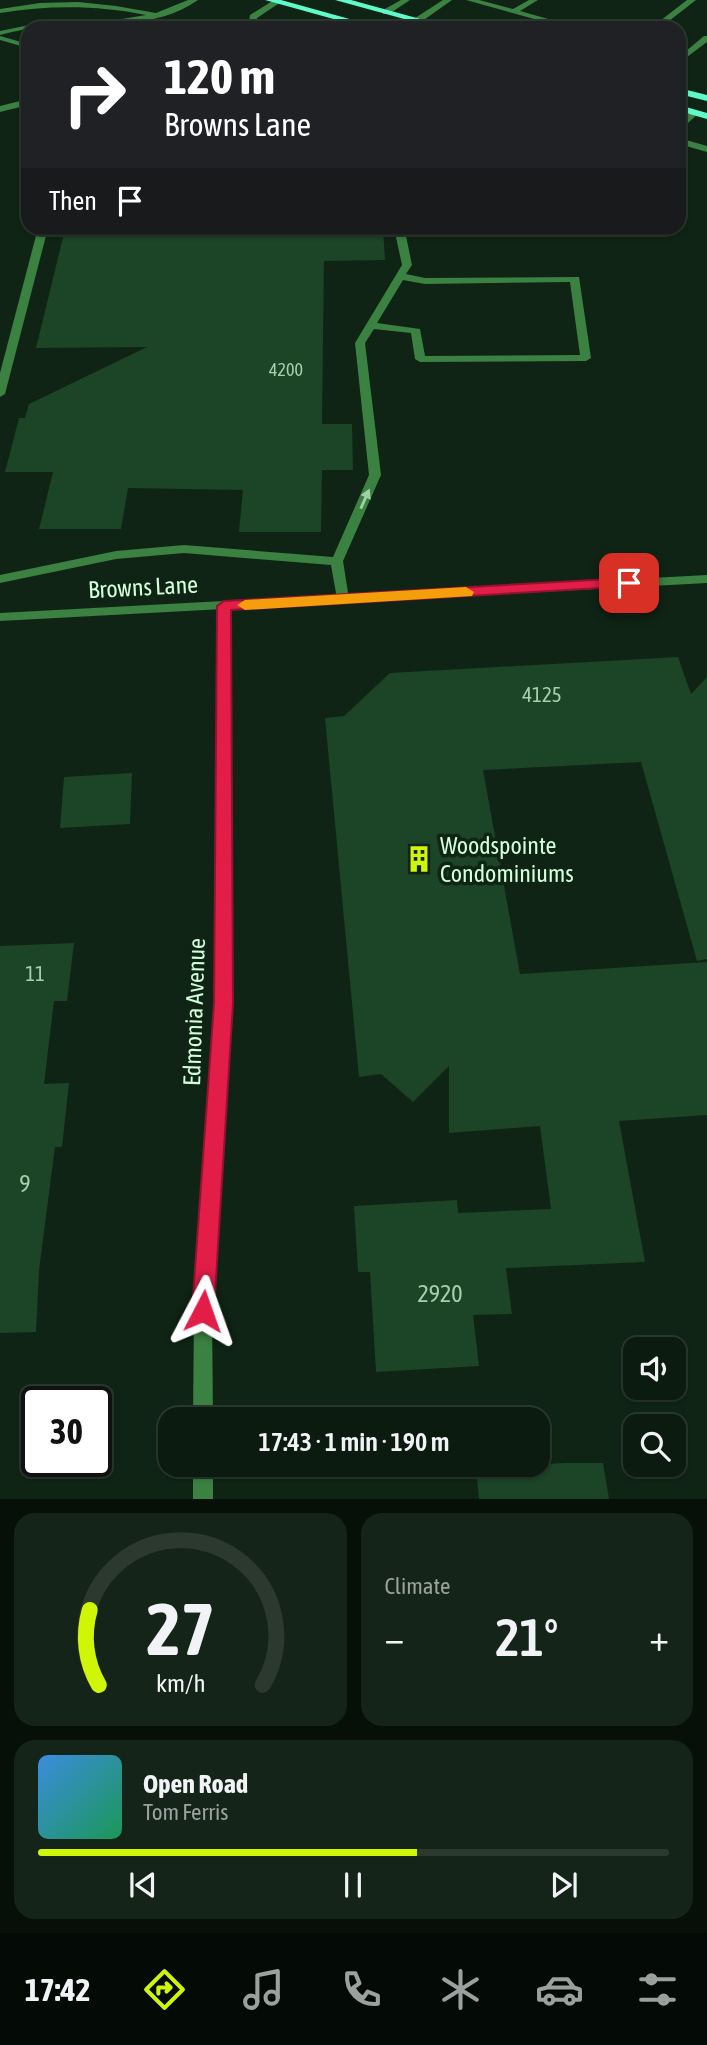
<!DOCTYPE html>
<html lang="en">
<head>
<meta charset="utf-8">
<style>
	:root { --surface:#0b1b0f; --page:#142418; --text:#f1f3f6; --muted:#9aa19e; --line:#2b392f; --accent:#d0f607 }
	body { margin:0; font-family:"Asap Condensed",sans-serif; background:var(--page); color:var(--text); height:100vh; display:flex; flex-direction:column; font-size:26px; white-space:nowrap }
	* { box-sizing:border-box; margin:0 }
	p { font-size:23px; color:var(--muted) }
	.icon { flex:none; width:38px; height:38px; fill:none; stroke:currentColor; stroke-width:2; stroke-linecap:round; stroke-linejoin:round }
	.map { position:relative; height:1499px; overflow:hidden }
	.details { display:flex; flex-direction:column; gap:14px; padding:14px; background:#060f08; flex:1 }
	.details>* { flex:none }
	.top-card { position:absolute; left:21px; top:21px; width:665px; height:214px; border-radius:21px; box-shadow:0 2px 5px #0004,0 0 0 2px var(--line); background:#202124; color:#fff; overflow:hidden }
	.controls { position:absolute; left:623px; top:1337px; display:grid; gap:14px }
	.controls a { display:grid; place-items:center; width:63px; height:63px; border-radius:14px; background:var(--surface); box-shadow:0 2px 5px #0004,0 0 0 2px var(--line); font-size:35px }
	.speed { position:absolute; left:21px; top:1386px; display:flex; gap:14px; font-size:35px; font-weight:700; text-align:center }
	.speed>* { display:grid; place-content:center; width:91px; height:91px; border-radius:50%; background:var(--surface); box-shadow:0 2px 5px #0004,0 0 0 2px var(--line); line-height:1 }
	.speed .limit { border:4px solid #111; border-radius:10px; background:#fff; color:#111 }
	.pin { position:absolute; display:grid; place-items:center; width:60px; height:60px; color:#fff; margin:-30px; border-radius:14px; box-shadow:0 4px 10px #0006 }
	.me { position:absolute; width:77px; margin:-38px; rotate:4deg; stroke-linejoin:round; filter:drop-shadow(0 0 5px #0008) }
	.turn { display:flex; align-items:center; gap:24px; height:147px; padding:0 28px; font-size:32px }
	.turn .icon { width:91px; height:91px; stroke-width:2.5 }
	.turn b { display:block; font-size:49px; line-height:60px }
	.then { display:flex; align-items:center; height:66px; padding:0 28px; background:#0003; gap:14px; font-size:26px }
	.big { font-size:52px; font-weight:600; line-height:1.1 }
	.details .widget { flex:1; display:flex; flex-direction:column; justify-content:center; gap:10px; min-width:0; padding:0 24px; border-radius:21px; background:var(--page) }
	.details .dial { align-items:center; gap:0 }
	.dial svg { height:182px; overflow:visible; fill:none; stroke:var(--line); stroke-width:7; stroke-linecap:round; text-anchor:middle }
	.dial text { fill:var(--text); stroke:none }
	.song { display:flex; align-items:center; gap:21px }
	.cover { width:84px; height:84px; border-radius:10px; background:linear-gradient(135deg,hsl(210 70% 55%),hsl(150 70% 35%)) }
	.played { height:7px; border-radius:4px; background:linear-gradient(90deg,var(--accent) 60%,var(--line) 60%) }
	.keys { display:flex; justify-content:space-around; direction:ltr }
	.heat { display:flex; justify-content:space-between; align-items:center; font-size:38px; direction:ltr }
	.details .tiles { flex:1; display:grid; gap:14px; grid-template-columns:1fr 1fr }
	.widget:last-child { grid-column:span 2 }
	.trip { position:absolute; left:158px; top:1407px; width:392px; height:70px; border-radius:21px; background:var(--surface); box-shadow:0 2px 5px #0004,0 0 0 2px var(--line); font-weight:600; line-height:70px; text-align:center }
	.tab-bar { display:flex; height:112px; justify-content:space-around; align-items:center; background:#040b06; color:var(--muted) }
	.tab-bar .icon { width:49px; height:49px }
	.tab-bar .on { color:var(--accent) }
	.tab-bar b { font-size:32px; color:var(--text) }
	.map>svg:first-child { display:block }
	.building { fill:#1c4426 }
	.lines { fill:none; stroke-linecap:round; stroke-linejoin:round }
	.service { fill:#3b8142; fill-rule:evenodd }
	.minor { fill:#3b8142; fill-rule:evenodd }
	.tertiary { fill:#3b8142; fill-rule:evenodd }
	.primary { fill:#5efac9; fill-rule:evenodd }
	.oneway { fill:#9ed2a5 }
	.route { fill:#e11d48; stroke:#92132f; stroke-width:2 }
	.slow { fill:#f59e0b }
	.labels { text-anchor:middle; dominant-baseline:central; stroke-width:7; stroke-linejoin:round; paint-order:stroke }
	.far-number-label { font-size:18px; fill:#a5d0ad }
	.number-label { font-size:21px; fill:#a5d0ad }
	.street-label { font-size:24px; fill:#d3feda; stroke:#0f2414 }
	.poi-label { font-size:24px; fill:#d3feda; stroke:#0f2414; text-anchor:start }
	.near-number-label { font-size:24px; fill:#a5d0ad }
</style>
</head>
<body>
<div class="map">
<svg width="707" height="1499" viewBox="0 0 707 1499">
	<rect width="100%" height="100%" fill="#0f2414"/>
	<g class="building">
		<path d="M90 228H383L385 260 324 261 322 424H352L353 470H322L321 532H239L243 490 128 488 121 529H39L53 472H5L19 418H25L29 404 147 347 36 348 65 229Z"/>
		<path d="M678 657 691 694 707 677V959L697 961 641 762 483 770 520 974 707 962V1115L619 1121 645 1262 506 1268 512 1314 473 1315 479 1366 376 1372 370 1272H358L354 1206 457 1200 458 1213 551 1209 540 1126 449 1133V1066L413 1102 381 1074 359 1077 325 718 344 716 390 673Z"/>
		<path d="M132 773 130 824 60 828 64 777Z"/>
		<path d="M74 943 67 1001H54L44 1084 69 1083 62 1147H55L39 1270 36 1332 0 1333V946Z"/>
		<path d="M564 1463H603L609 1499H479L476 1468Z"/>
	</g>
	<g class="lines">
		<g class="service">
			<path d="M188 0H198C155 31 98 21 48 26 32 27 16 31 0 35V31L49 21 122 19 146 15C97 5 49 5 0 13V9L40 3 78 2 116 6 156 13Z"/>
			<path d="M274 0 281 2 257 18 256 28H248L250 15Z"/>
			<path d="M401 0H410L389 14H383V10Z"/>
			<path d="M443 0H452L421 22H415V18Z"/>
			<path d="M466 0H479L513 9 529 0H538L520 11 580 28H567Z"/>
			<path d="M687 0H696L660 28H651Z"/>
			<path d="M0 36 28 44V48L0 40Z"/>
			<path d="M704 36H707V42L679 63V57Z"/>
			<path d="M28 99V105L0 112V106Z"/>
			<path d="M692 111 699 113 679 131V123Z"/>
			<path d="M679 138 707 146V152L679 144Z"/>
			<path d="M38 228H48L5 394 0 397V373Z"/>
			<path d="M389 228H398L406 236 412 265 406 274 425 278 579 277 591 358 586 361 420 362 415 359 411 333 374 329 365 343 381 475 343 561 349 599 347 602 343 603 337 599 331 565 184 553 116 559 0 583V575L116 551 184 545 333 557 369 475 355 343 402 265 396 237ZM403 280 425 284 570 282 580 355 425 356 420 329 377 323Z"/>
		</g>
		<g class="minor">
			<path d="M224 602 230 606 232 1004 212 1311 213 1419H193L194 1311 216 1004 218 606Z"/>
			<rect x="193" y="1465" width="20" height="34"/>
		</g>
		<path class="tertiary" d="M707 575V583L0 621V613Z"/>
		<g class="primary">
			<path d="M265 0H281L382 28H366Z"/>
			<path d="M335 0H351L453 28H437Z"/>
			<path d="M679 88 707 95V101L679 94Z"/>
			<path d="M679 105 707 113V119L679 111Z"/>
		</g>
	</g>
	<defs><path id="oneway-solid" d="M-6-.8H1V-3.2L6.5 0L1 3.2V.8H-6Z" transform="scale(1.75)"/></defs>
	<use class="oneway" href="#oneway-solid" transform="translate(365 499) rotate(-66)"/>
	<path class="route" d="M629 578 636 583 634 586 231 610 233 1003 214 1311 211 1318 203 1321 195 1318 192 1311 214 1003 217 606 224 601Z"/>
	<path class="slow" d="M466 587 474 592 472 596 245 610 237 605 245 600Z"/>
	<defs>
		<symbol id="building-bare" viewBox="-9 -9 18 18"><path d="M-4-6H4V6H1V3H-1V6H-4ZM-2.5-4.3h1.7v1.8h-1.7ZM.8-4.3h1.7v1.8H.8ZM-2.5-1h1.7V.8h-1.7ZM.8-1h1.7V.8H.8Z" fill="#d0f607" stroke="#0f2414" stroke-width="2.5" paint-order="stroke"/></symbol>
	</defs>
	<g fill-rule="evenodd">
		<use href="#building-bare" x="400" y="840" width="38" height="38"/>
	</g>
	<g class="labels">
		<g class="far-number-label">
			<text x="286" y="369">4200</text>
		</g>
		<g class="number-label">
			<text x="542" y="694">4125</text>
			<text x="35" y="973">11</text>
		</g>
		<g class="street-label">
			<text transform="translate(143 587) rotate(-3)">Browns Lane</text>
			<text transform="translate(194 1012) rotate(-88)">Edmonia Avenue</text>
		</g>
		<g class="poi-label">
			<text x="440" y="845">Woodspointe<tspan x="440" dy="28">Condominiums</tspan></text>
		</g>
		<g class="near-number-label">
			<text x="25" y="1183">9</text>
			<text x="440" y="1293">2920</text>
		</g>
	</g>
</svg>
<div class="controls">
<a><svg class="icon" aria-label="sound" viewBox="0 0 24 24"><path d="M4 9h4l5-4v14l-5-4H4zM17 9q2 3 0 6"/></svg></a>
<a><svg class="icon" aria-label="search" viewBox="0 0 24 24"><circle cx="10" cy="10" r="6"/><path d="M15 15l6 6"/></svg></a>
</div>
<div class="speed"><div class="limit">30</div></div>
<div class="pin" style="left:629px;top:583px;background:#d93025"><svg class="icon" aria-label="arrive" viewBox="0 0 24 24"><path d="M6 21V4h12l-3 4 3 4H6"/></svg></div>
<svg class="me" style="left:203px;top:1311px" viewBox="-20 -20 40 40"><path d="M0-17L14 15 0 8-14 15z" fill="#e11d48" stroke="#fff" stroke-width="4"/></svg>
<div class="trip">17:43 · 1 min · 190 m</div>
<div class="top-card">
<div class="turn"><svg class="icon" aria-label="right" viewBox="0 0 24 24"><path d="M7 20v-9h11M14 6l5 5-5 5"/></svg><div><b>120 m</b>Browns Lane</div></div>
<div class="then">Then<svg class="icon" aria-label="arrive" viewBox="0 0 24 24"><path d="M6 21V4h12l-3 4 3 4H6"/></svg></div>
</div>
</div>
<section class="details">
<div class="tiles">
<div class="widget dial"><svg viewBox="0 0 100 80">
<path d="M14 69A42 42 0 1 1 86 69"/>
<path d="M14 69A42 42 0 0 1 10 36" stroke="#d0f607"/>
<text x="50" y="56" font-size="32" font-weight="700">27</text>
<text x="50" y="72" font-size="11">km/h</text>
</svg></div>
<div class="widget"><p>Climate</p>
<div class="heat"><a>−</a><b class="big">21°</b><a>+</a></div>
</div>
<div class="widget">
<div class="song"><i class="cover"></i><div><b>Open Road</b><p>Tom Ferris</p></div></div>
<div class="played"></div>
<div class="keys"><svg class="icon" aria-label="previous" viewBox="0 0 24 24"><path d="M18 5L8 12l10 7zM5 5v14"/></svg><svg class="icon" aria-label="pause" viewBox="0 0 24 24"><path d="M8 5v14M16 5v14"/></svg><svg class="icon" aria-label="next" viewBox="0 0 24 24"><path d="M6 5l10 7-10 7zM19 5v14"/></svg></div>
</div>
</div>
</section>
<nav class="tab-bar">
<b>17:42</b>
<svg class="icon on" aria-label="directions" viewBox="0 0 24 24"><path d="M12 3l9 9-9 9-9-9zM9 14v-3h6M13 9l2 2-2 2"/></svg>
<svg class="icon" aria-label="music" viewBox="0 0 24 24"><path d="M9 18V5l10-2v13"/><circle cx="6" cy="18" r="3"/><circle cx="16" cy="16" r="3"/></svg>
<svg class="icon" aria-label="phone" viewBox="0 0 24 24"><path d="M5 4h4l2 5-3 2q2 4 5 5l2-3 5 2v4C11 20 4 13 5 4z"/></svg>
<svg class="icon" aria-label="climate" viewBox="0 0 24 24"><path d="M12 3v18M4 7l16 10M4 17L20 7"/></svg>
<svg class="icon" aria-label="car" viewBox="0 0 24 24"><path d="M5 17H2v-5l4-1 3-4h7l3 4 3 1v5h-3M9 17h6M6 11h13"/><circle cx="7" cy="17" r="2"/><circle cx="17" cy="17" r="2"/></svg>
<svg class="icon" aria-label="filters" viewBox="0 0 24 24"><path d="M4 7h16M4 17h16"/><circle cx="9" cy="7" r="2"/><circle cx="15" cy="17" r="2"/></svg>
</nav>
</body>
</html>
